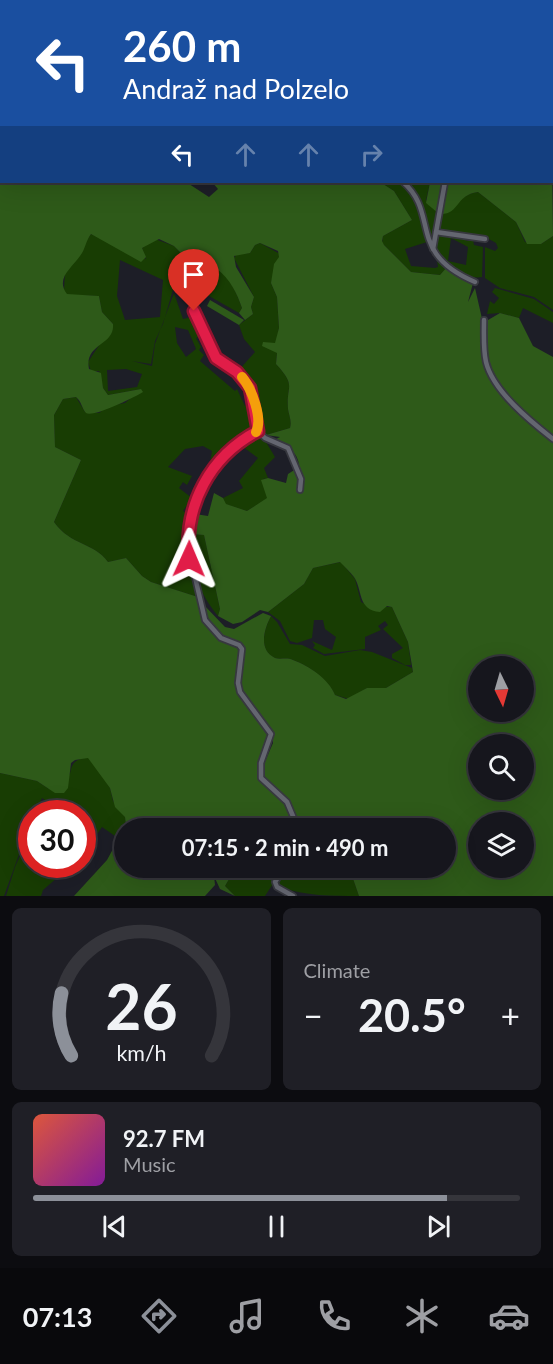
<!DOCTYPE html>
<html lang="en">
<head>
<meta charset="utf-8">
<style>
	:root { --surface:#16161d; --page:#1f1f26; --text:#f1f3f6; --muted:#9e9fa4; --line:#35353b; --accent:#8c9099 }
	body { margin:0; font-family:Lato,sans-serif; background:var(--page); color:var(--text); height:100vh; display:flex; flex-direction:column; font-size:22px; white-space:nowrap }
	* { box-sizing:border-box; margin:0 }
	p { font-size:20px; color:var(--muted) }
	.icon { flex:none; width:33px; height:33px; fill:none; stroke:currentColor; stroke-width:2; stroke-linecap:round; stroke-linejoin:round }
	.map { position:relative; height:896px; overflow:hidden }
	.details { display:flex; flex-direction:column; gap:12px; padding:12px; background:#0c0c10; flex:1 }
	.details>* { flex:none }
	.hud { position:absolute; left:0px; top:0px; width:554px; height:183px; box-shadow:0 6px 24px #0002,0 0 0 2px var(--line); background:#1a4fa0; color:#fff; overflow:hidden }
	.needle { width:39px; rotate:175deg }
	.controls { position:absolute; left:468px; top:656px; display:grid; gap:12px }
	.controls a { display:grid; place-items:center; width:66px; height:66px; border-radius:50%; background:var(--surface); box-shadow:0 6px 24px #0002,0 0 0 2px var(--line); font-size:30px }
	.speed { position:absolute; left:18px; top:800px; display:flex; gap:12px; font-size:30px; font-weight:700; text-align:center }
	.speed>* { display:grid; place-content:center; width:78px; height:78px; border-radius:50%; background:var(--surface); box-shadow:0 6px 24px #0002,0 0 0 2px var(--line); line-height:1 }
	.speed .limit { border:9px solid #d22; background:#fff; color:#111 }
	.pin { position:absolute; display:grid; place-items:center; width:51px; height:51px; color:#fff; margin:-62px -26px; border-radius:50% 50% 50% 0; rotate:-45deg; box-shadow:0 0 6px #0007 }
	.pin .icon { rotate:45deg }
	.me { position:absolute; width:66px; margin:-33px; rotate:1deg; stroke-linejoin:round; filter:drop-shadow(0 0 4px #0008) }
	.turn { display:flex; align-items:center; gap:21px; height:126px; padding:0 24px; font-size:27px }
	.turn .icon { width:78px; height:78px; stroke-width:2.5 }
	.turn b { display:block; font-size:42px; line-height:51px }
	.lanes { display:flex; align-items:center; height:57px; padding:0 24px; background:#0003; justify-content:center; gap:30px; direction:ltr }
	.lanes .off { opacity:.35 }
	.big { font-size:45px; font-weight:700; line-height:1.1 }
	.details .card { flex:1; display:flex; flex-direction:column; justify-content:center; gap:9px; min-width:0; padding:0 21px; border-radius:9px; background:var(--page) }
	.details .dial { align-items:center; gap:0 }
	.dial svg { height:156px; overflow:visible; fill:none; stroke:var(--line); stroke-width:7; stroke-linecap:round; text-anchor:middle }
	.dial text { fill:var(--text); stroke:none }
	.song { display:flex; align-items:center; gap:18px }
	.cover { width:72px; height:72px; border-radius:9px; background:linear-gradient(135deg,hsl(10 70% 55%),hsl(290 70% 35%)) }
	.played { height:6px; border-radius:3px; background:linear-gradient(90deg,var(--accent) 85%,var(--line) 85%) }
	.keys { display:flex; justify-content:space-around; direction:ltr }
	.heat { display:flex; justify-content:space-between; align-items:center; font-size:33px; direction:ltr }
	.details .tiles { flex:1; display:grid; gap:12px; grid-template-columns:1fr 1fr }
	.card:last-child { grid-column:span 2 }
	.trip { position:absolute; left:114px; top:818px; width:342px; height:60px; border-radius:30px; background:var(--surface); box-shadow:0 6px 24px #0002,0 0 0 2px var(--line); font-weight:700; line-height:60px; text-align:center }
	.tab-bar { display:flex; height:96px; justify-content:space-around; align-items:center; background:#09090c; color:var(--muted) }
	.tab-bar .icon { width:42px; height:42px }
	.tab-bar .on { color:var(--accent) }
	.tab-bar b { font-size:27px; color:var(--text) }
	.map>svg:first-child { display:block }
	.green { fill:#183d03; fill-rule:evenodd }
	.forest { fill:#2e5a19; fill-rule:evenodd }
	.lines { fill:none; stroke-linecap:round; stroke-linejoin:round }
	.minor-casing { stroke:#37383f; stroke-width:8 }
	.minor { stroke:#646670; stroke-width:4.5 }
	.route-casing { stroke:#92132f; stroke-width:15 }
	.route { stroke:#e11d48; stroke-width:10 }
	.slow { stroke:#f59e0b; stroke-width:10 }
</style>
</head>
<body>
<div class="map">
<svg width="553" height="896" viewBox="0 0 553 896">
	<rect width="100%" height="100%" fill="#1d1e27"/>
	<g class="green">
		<path d="M380 182H401C419 197 420 220 427 242L405 249 411 266 435 268 438 267 437 260 447 267 440 275 411 272 382 243 383 236 412 220 394 191Z"/>
		<path d="M406 182H430L426 200 438 213 433 243 414 191Z"/>
		<path d="M478 192 516 222 525 242 541 244 553 236V310L534 297 500 288 485 278V247L495 251 498 248 496 243C478 231 460 235 438 230L441 214C455 206 462 194 478 192Z"/>
		<path d="M91 234 146 259 142 248 155 239 174 246 198 270C204 271 212 268 218 270 230 275 238 297 242 308L239 313 202 292 186 287 187 284 176 279 163 324 155 341 151 364 132 361 152 366 155 344 174 293 183 319 192 317 199 337 196 338 201 347 199 350 204 355 200 361 235 391 237 389 245 406 254 403 258 429 215 461 209 469 212 451 203 446 185 449 168 467 192 476 187 485 183 482 179 488 192 498 183 511 191 515 187 551 197 581 198 597 151 582 142 576 126 558 108 562C94 542 71 546 54 522L81 460 55 447 54 415 63 399 76 397 85 412 99 413 108 406 125 403 141 389 108 395 103 388 99 371H91L88 362 113 324 102 312 99 296 67 295 64 291 65 272ZM120 260 163 280 160 317 125 320 117 296ZM175 327 188 330 196 349 186 357 177 343ZM126 369 142 374 137 387 108 391 107 370Z"/>
		<path d="M438 235 468 237 466 241 473 240 474 245 483 247 482 277C465 280 448 265 436 253ZM451 238 468 247 466 265 448 261Z"/>
		<path d="M260 243 280 254 271 283 277 297 279 328 275 350 277 353 276 364C297 387 286 384 288 409 289 416 292 421 290 428L266 435 260 429 252 388 238 371 255 352 244 339 239 325 253 314 251 307 254 297 234 258 237 254 250 253 255 245Z"/>
		<path d="M495 288 534 299 553 312V323L523 308 519 318 500 313 487 314 490 301 494 304 499 298 492 292Z"/>
		<path d="M256 434 286 444 277 447 266 442 275 457 264 468 268 478 263 479 268 498 247 511 225 504 223 498 243 488 239 481 258 458 239 444Z"/>
		<path d="M191 534 204 535 220 609 218 616C200 595 186 562 191 534Z"/>
		<path d="M341 562 355 579 361 602 369 606 392 607 408 642 411 665H405L392 658V654L403 648 383 629 388 625 385 621 378 626 381 630 365 637V649L324 654 313 648 315 645 312 641 332 650 336 637 325 629 323 620H314L312 638 297 643 290 641 280 621 268 612 304 584 313 568Z"/>
		<path d="M271 616 277 622 290 644 302 645 325 656 360 650 372 652 412 668 413 672 386 688H367L349 699 335 695C328 679 309 666 293 660 287 657 280 660 275 658 258 650 264 629 271 616Z"/>
		<path d="M88 757 98 768 110 788 113 801 125 817 126 825 118 838 102 827 83 854 82 813H52L54 806 42 798 35 813 29 812 23 830 26 835 4 896H0V773L37 781 49 789 70 774C72 761 76 760 88 757Z"/>
		<path d="M30 833V864L37 869 40 864H73L43 890 41 896H6L15 867Z"/>
		<path d="M236 867H284L265 896H235L225 886Z"/>
		<path d="M287 867H312L347 880 349 878 346 867H349L359 896C331 896 306 896 280 887L279 883Z"/>
	</g>
	<g class="forest">
		<path d="M20 0H240V1L21 2Z"/>
		<path d="M0 63 2 182H186L209 197 218 189 212 182H380L394 191 412 220 383 236 382 241 384 245 411 272 440 275 447 267 473 283 468 302 475 288 483 323 500 313 519 318 533 346 553 357V896H359L349 867H446V828H299L289 803 264 779 261 771 273 743V731L241 689 243 647C223 637 209 627 203 604L225 627 234 629 263 613 271 616C264 629 258 650 275 658 280 660 287 657 293 660 309 666 329 679 335 695L346 699 367 688H386L413 672 408 642 392 607 387 606 380 612C357 610 363 590 354 577 350 572 345 567 340 562L313 568 304 584 268 612 260 610 242 622 233 624 218 616 220 609 204 535 191 534 195 514 208 516 214 493 223 498 226 504 247 511 267 498 261 480 268 478 286 483 288 474 299 467C299 452 286 446 276 439L280 437 266 435 290 428C292 421 289 416 288 409 286 384 297 387 276 364L277 353 262 346 263 342 275 343 279 328 277 297 271 283 274 264 279 257 278 251 260 243 255 245 250 253 234 256 236 267 254 297 251 307 253 314 245 320 239 313 242 308C237 293 230 279 217 269L198 270 174 246 159 239 142 248 146 257 141 262 91 234C86 240 85 250 80 256 72 268 55 278 67 294L99 296 102 312 113 324C115 346 84 343 89 369L101 373 103 388 108 395 141 389 143 392C135 397 93 418 86 413 82 409 82 402 76 397L63 399 54 415 55 447 81 460 54 522C71 546 94 542 108 562L126 558 142 576 151 582 198 597C198 624 217 637 239 648L237 688 270 738 259 764V776L286 804 296 827 262 818 252 819 245 828H124V867H236L225 886 235 896 220 889 214 876 215 885 205 896H74L107 860 126 825 125 817 115 807 110 788 88 758 75 760 71 763 68 788 64 793H55L37 781 0 773ZM478 666H524V711H478ZM478 744H524V789H478ZM478 822H524V867H478Z"/>
		<path d="M552 158 553 236 541 244H527L516 222 478 192C455 195 460 214 441 214L447 182H552Z"/>
		<path d="M430 182H442L438 213 426 203Z"/>
		<path d="M210 300 244 320 239 325 207 306Z"/>
	</g>
	<g class="lines">
		<defs>
			<g id="minor">
				<path d="M252 0 254 2"/>
				<path d="M348 0 350 2"/>
				<path d="M272 2 275 0"/>
				<path d="M403 182C440 214 406 253 475 282"/>
				<path d="M436 232 485 239"/>
				<path d="M433 249 445 182"/>
				<path d="M194 311 216 358 237 372 250 388 258 431"/>
				<path d="M484 320C484 333 483 349 486 362 493 391 530 421 553 439"/>
				<path d="M258 431 216 462 205 478 190 531 188 547 205 620 221 638 239 645 242 649 238 683 240 692 271 734 261 763V778L287 802 298 828"/>
				<path d="M258 431 265 438 288 448 301 479 300 490"/>
				<path d="M285 867 275 882 277 887 293 896"/>
			</g>
		</defs>
		<use href="#minor" class="minor-casing"/>
		<use href="#minor" class="minor"/>
	</g>
	<g class="lines">
		<defs>
			<path id="route" d="M189 559C184 505 210 456 258 431L250 388 237 372 216 358 194 311"/>
		</defs>
		<use href="#route" class="route-casing"/>
		<use href="#route" class="route"/>
		<path class="slow" d="M242 377C252 389 263 419 256 432"/>
	</g>
</svg>
<div class="controls">
<a><svg class="needle" viewBox="-14 -14 28 28"><path d="M0-13l5 13h-10z" fill="#e53935"/><path d="M0 13l5-13h-10z" fill="#9e9fa4"/></svg></a>
<a><svg class="icon" aria-label="search" viewBox="0 0 24 24"><circle cx="10" cy="10" r="6"/><path d="M15 15l6 6"/></svg></a>
<a><svg class="icon" aria-label="layers" viewBox="0 0 24 24"><path d="M12 4l9 5-9 5-9-5zM3 14l9 5 9-5"/></svg></a>
</div>
<div class="speed"><div class="limit">30</div></div>
<div class="pin" style="left:194px;top:311px;background:#d93025"><svg class="icon" aria-label="arrive" viewBox="0 0 24 24"><path d="M6 21V4h12l-3 4 3 4H6"/></svg></div>
<svg class="me" style="left:189px;top:559px" viewBox="-20 -20 40 40"><path d="M0-17L14 15 0 8-14 15z" fill="#e11d48" stroke="#fff" stroke-width="4"/></svg>
<div class="trip">07:15 · 2 min · 490 m</div>
<div class="hud">
<div class="turn"><svg class="icon" aria-label="left" viewBox="0 0 24 24"><path d="M17 20v-9H6M10 6l-5 5 5 5"/></svg><div><b>260 m</b>Andraž nad Polzelo</div></div>
<div class="lanes"><svg class="icon" aria-label="left" viewBox="0 0 24 24"><path d="M17 20v-9H6M10 6l-5 5 5 5"/></svg><svg class="icon off" aria-label="ahead" viewBox="0 0 24 24"><path d="M12 20V5M6 11l6-6 6 6"/></svg><svg class="icon off" aria-label="ahead" viewBox="0 0 24 24"><path d="M12 20V5M6 11l6-6 6 6"/></svg><svg class="icon off" aria-label="right" viewBox="0 0 24 24"><path d="M7 20v-9h11M14 6l5 5-5 5"/></svg></div>
</div>
</div>
<section class="details">
<div class="tiles">
<div class="card dial"><svg viewBox="0 0 100 80">
<path d="M14 69A42 42 0 1 1 86 69"/>
<path d="M14 69A42 42 0 0 1 9 37" stroke="#8c9099"/>
<text x="50" y="56" font-size="32" font-weight="700">26</text>
<text x="50" y="72" font-size="11">km/h</text>
</svg></div>
<div class="card"><p>Climate</p>
<div class="heat"><a>−</a><b class="big">20.5°</b><a>+</a></div>
</div>
<div class="card">
<div class="song"><i class="cover"></i><div><b>92.7 FM</b><p>Music</p></div></div>
<div class="played"></div>
<div class="keys"><svg class="icon" aria-label="previous" viewBox="0 0 24 24"><path d="M18 5L8 12l10 7zM5 5v14"/></svg><svg class="icon" aria-label="pause" viewBox="0 0 24 24"><path d="M8 5v14M16 5v14"/></svg><svg class="icon" aria-label="next" viewBox="0 0 24 24"><path d="M6 5l10 7-10 7zM19 5v14"/></svg></div>
</div>
</div>
</section>
<nav class="tab-bar">
<b>07:13</b>
<svg class="icon on" aria-label="directions" viewBox="0 0 24 24"><path d="M12 3l9 9-9 9-9-9zM9 14v-3h6M13 9l2 2-2 2"/></svg>
<svg class="icon" aria-label="music" viewBox="0 0 24 24"><path d="M9 18V5l10-2v13"/><circle cx="6" cy="18" r="3"/><circle cx="16" cy="16" r="3"/></svg>
<svg class="icon" aria-label="phone" viewBox="0 0 24 24"><path d="M5 4h4l2 5-3 2q2 4 5 5l2-3 5 2v4C11 20 4 13 5 4z"/></svg>
<svg class="icon" aria-label="climate" viewBox="0 0 24 24"><path d="M12 3v18M4 7l16 10M4 17L20 7"/></svg>
<svg class="icon" aria-label="car" viewBox="0 0 24 24"><path d="M5 17H2v-5l4-1 3-4h7l3 4 3 1v5h-3M9 17h6M6 11h13"/><circle cx="7" cy="17" r="2"/><circle cx="17" cy="17" r="2"/></svg>
</nav>
</body>
</html>
